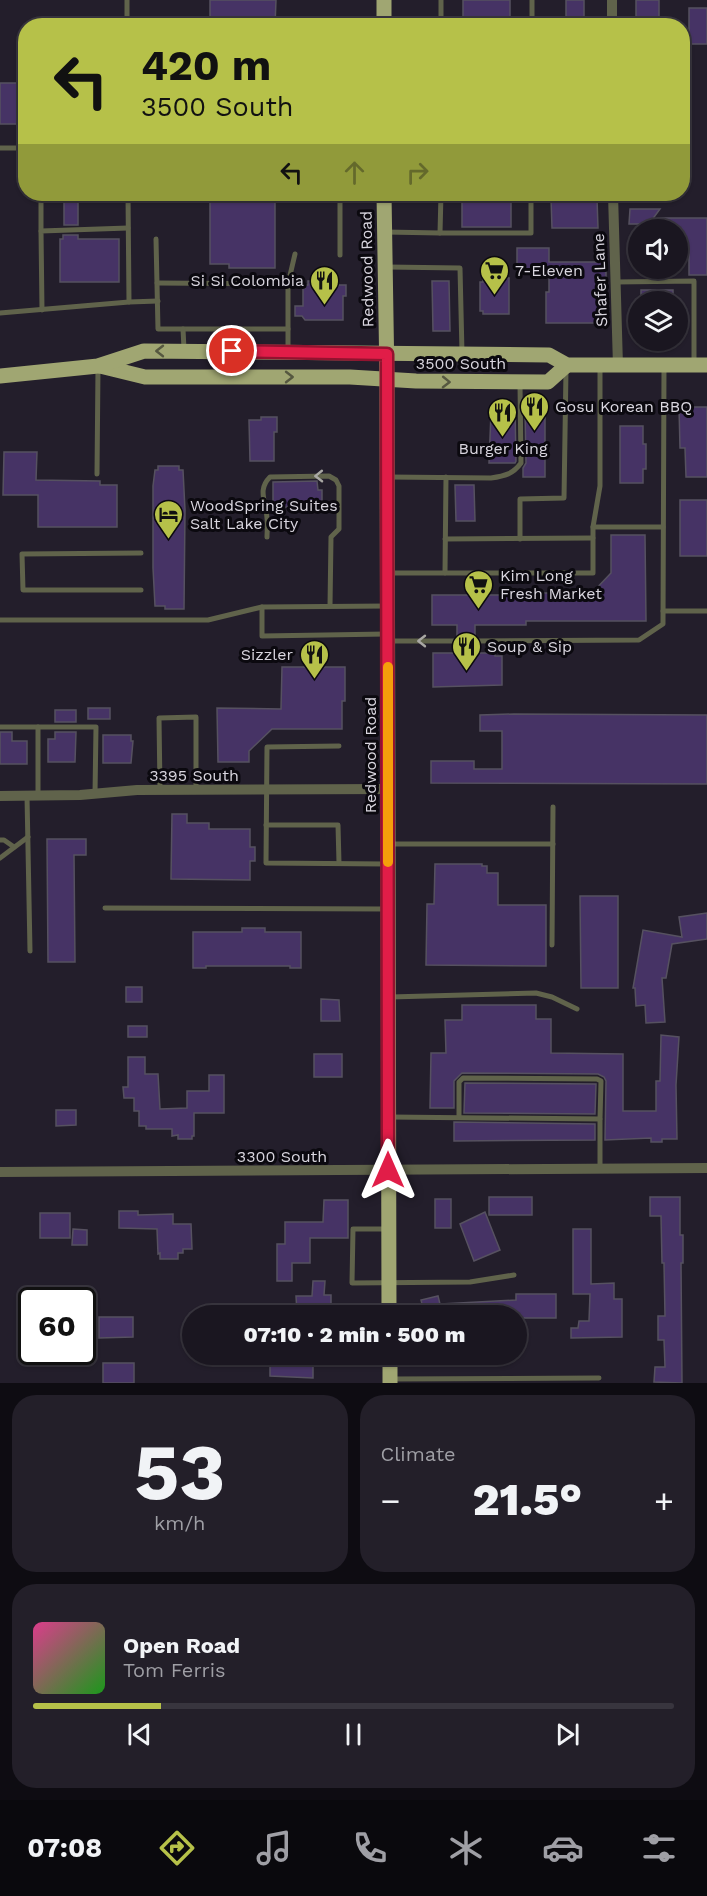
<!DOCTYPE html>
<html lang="en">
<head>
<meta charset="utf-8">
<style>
	:root { --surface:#1a1620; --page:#231f29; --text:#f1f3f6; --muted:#9f9fa5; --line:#38353e; --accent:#b6c149 }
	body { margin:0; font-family:"Work Sans",sans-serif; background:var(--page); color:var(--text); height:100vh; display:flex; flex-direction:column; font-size:22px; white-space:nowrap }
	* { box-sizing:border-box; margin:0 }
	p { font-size:20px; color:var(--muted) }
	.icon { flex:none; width:33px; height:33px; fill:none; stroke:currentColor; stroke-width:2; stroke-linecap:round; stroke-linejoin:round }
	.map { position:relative; height:1383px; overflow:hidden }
	.drawer { display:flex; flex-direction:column; gap:12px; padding:12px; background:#0e0c12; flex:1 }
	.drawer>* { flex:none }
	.banner { position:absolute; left:18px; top:18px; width:672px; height:183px; border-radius:24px; box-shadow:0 2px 4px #0004,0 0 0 2px var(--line); background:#b6c149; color:#111; overflow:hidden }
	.fabs { position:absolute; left:628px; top:219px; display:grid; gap:12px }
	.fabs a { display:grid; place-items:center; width:60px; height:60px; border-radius:50%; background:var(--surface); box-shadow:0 2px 4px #0004,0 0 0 2px var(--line); font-size:30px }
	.speed { position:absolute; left:18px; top:1287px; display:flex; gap:12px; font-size:30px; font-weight:700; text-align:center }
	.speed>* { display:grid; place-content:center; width:78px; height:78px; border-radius:50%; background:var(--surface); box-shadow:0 2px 4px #0004,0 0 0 2px var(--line); line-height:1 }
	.speed .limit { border:3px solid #111; border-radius:9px; background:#fff; color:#111 }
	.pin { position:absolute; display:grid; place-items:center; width:51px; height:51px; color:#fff; margin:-26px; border:3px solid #fff; border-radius:50%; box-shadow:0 2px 6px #0007 }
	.me { position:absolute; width:66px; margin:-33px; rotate:0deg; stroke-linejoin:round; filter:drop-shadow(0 0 4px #0008) }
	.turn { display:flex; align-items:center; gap:21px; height:126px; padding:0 24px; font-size:27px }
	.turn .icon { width:78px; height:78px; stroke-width:2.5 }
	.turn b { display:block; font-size:42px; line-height:51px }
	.lanes { display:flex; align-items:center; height:57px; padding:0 24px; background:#0003; justify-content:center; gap:30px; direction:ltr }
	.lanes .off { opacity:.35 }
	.big { font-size:45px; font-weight:800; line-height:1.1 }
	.drawer .widget { flex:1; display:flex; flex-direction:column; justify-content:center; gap:9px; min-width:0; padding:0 21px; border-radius:24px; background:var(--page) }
	.drawer .dial { align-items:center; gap:0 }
	.dial b { font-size:78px; line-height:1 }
	.song { display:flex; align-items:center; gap:18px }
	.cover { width:72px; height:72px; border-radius:9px; background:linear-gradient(135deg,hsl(330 70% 55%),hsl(120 70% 35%)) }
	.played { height:6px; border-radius:3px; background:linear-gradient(90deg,var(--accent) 20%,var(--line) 20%) }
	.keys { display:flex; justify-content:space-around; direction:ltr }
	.heat { display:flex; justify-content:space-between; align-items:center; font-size:33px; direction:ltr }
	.drawer .tiles { flex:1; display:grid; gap:12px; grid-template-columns:1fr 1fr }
	.widget:last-child { grid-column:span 2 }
	.trip { position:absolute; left:182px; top:1305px; width:345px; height:60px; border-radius:30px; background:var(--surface); box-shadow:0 2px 4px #0004,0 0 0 2px var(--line); font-weight:800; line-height:60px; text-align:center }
	.menu { display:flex; height:96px; justify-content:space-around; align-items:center; background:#0a090d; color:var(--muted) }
	.menu .icon { width:42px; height:42px }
	.menu .on { color:var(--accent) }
	.menu b { font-size:27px; color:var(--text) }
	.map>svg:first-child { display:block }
	.building { fill:#463365; stroke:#565160; stroke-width:1.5 }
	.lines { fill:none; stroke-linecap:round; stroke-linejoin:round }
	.service { stroke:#60634b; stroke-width:5 }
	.minor { stroke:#60634b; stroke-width:10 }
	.primary { stroke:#a0a672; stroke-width:15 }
	.oneway { stroke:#565840 }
	.oneway2 { stroke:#a9a8a4 }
	.route-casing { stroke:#92132f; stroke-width:15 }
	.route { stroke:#e11d48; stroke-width:10 }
	.slow { stroke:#f59e0b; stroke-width:10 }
	.labels { text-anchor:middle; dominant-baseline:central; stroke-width:6; stroke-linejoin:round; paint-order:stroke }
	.street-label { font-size:16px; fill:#d9d6df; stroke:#0b090f }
	.poi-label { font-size:16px; fill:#d9d6df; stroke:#0b090f; text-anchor:start }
</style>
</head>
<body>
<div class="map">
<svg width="707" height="1383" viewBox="0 0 707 1383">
	<rect width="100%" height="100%" fill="#231e2b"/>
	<g class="building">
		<path d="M210 0H276L275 26H210Z"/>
		<rect x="463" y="0" width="47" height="26"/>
		<rect x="566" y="0" width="18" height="26"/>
		<rect x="636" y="0" width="23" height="17"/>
		<rect x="689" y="8" width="18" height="36"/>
		<rect x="0" y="83" width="26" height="41"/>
		<rect x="64" y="194" width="14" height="31"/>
		<path d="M210 194H275V268H229V264H210Z"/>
		<rect x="462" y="194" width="49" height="33"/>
		<path d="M560 194H595V198H597L598 228H552L551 198H560Z"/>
		<path d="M630 209H660L649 224H629Z"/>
		<path d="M659 218H707V275H689V250L678 248V230H659Z"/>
		<path d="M63 235H78V239H119V282H60V239H63Z"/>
		<path d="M517 248H549V262H606V323H546V292H549V270L517 271Z"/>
		<path d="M483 278H509V314H483V311H480V282H483Z"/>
		<path d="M308 281H333V285H346V296H343V320H305L302 316H295V306H303V288H305V285H308Z"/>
		<path d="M432 281H449L450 331H433Z"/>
		<rect x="641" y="290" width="32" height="12"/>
		<path d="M679 407H707V477H686L685 448H680Z"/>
		<path d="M515 409 516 461 515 463H489L491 413H493V410Z"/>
		<path d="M525 410H545V477H523V468L526 463Z"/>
		<path d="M261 417H277V432H274V461H250L249 420H261Z"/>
		<path d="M620 426H643V444H646V469H643V483H620Z"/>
		<path d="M4 452H37L36 480 100 481V485H117V527H38V495H3Z"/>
		<path d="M158 466H179V470H183L185 510 184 609H165V606H155L153 568V486L155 470H158Z"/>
		<path d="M317 481 318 490H322V510H294L295 507H273V482Z"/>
		<path d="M455 485H474L475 521H456Z"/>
		<rect x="680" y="500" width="27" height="56"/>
		<path d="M611 535H645L646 621H526V625H475V636L470 640 471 644 475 646V653H495V656H502V685L433 687V653H457V646L462 640 457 636V625H432V595H531V593H592L611 573Z"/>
		<path d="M282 667H345V701H342V729H272L249 751V762H218L217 708 281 709Z"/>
		<rect x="88" y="708" width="22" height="11"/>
		<rect x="55" y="710" width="21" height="12"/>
		<path d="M514 714 707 715V784L431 783V761H474V769H502V731H480V715Z"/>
		<path d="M0 732H12V741H27V764H0Z"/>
		<path d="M55 732H76L75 762H48V739H55Z"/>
		<path d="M103 735H131V741H133L131 763H103Z"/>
		<path d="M172 814H187V823H209V829H250V847H255V861H250V880L171 879Z"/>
		<path d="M47 839H86V855H74L75 962H48Z"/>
		<path d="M435 864H482V866H487V873H498V905H546V966L426 965 427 904H434Z"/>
		<path d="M580 896H618V988H581Z"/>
		<path d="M707 913V939L672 944 666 978H662L665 1022 646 1023 645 1005 636 1006 635 988H633L643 930 682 937 679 917Z"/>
		<path d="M242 928H265V932H301V968H290V966H206V968H193V932H242Z"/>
		<rect x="126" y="987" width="16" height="15"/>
		<path d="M321 999 339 1000 340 1021H321Z"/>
		<path d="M462 1005H536V1019H551V1053L623 1054V1111H656V1081H660L661 1035 679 1037 676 1085 677 1139H662V1142H651V1138L605 1140 606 1081 604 1077 598 1074 462 1073 454 1081V1108H430L431 1053H446L445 1020H462Z"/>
		<rect x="128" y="1026" width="19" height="11"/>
		<rect x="314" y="1054" width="28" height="23"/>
		<path d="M128 1057H145V1074H158L160 1109 187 1108V1091H209V1075H224V1113H194V1136H192V1139H178V1135L172 1136V1129H146V1126H139V1111H134V1098H124L123 1087H128Z"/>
		<path d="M465 1083 596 1084 595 1114 464 1113Z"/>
		<path d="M56 1110H76V1125L56 1126Z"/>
		<path d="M454 1122 595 1124V1140L454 1141Z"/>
		<rect x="489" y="1197" width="43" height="18"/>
		<path d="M650 1197H680V1235H683V1263H681L682 1383 654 1382 655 1367H665L664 1340H658V1316H665L664 1263H662L661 1216H650Z"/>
		<rect x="435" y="1199" width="16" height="29"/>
		<path d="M324 1200H348V1238H310V1263H292V1281H277V1244H285V1222H323Z"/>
		<path d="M119 1211H138V1215L173 1214V1224H191L192 1249H183V1253H178V1259H160V1253L158 1254 157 1229 119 1228Z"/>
		<path d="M485 1212 500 1250 474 1261 460 1224Z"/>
		<rect x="40" y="1213" width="30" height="25"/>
		<path d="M73 1229 87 1230V1245H72Z"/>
		<path d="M573 1229H591V1284L614 1283V1299H622V1337L571 1338V1328H578L579 1321H589L590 1294H573Z"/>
		<path d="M313 1281H325L324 1295H331V1309H309V1313H297L296 1296H312Z"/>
		<path d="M516 1294H556V1318H516V1316H425L421 1300 438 1296 440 1304 516 1300Z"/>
		<path d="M99 1317H133V1337L99 1338Z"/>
		<rect x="103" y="1363" width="31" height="20"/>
		<path d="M270 1365H313V1378L270 1376Z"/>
	</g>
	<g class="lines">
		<g class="service">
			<path d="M127 0V26"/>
			<path d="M441 0V26"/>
			<path d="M532 0V26"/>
			<path d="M0 148H26"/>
			<path d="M41 194V231"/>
			<path d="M340 194V255"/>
			<path d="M385 232 440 233 441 194"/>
			<path d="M440 233H531V194"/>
			<path d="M156 239 158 329H288"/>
			<path d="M387 267 460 268 462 353"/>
			<path d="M616 282 694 281V363"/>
			<path d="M157 283 288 284"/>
			<path d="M129 302 158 301"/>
			<path d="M42 310 41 231 128 228"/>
			<path d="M0 313 129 302 128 194"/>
			<path d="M183 329 184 349"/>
			<path d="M288 350V284L295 254"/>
			<path d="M97 474 98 368"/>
			<path d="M389 477 491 478C505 476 513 474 521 463L520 385"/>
			<path d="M593 527H663"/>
			<path d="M267 537C267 531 268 524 267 518 266 501 257 490 270 477L329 476 336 480 339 486V529L331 537 330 606"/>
			<path d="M445 539 593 538"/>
			<path d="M520 539V499L564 498 566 370"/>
			<path d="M141 553 22 554 23 590H141"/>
			<path d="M389 573H593V527L600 486V368"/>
			<path d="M445 573 446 477"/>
			<path d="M262 607V636L386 634"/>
			<path d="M663 611H707"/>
			<path d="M0 620H208L262 607 387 606"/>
			<path d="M390 641H457"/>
			<path d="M475 641 639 640 663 624 664 367"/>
			<path d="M0 727H96L95 794"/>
			<path d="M38 727V795"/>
			<path d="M339 746 267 747 266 863 386 864"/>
			<path d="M160 789 159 718 196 717V790"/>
			<path d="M27 796 30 951"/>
			<path d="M266 825H338L339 863"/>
			<path d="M0 840H4L14 847"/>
			<path d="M390 844H553"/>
			<path d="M0 858 28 837"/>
			<path d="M105 908 386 909"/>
			<path d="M552 945 553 807"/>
			<path d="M390 997 536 993 552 997 577 1009"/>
			<path d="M390 1117 600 1119V1168"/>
			<path d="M459 1117V1082L463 1078 597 1079 601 1081 600 1119"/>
			<path d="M387 1229H353L352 1283 470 1282 514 1275"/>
			<path d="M391 1379 599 1378"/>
		</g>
		<g class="minor">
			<path d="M612 0V26"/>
			<path d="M613 194 618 366"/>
			<path d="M0 796 80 795 137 790 388 789"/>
			<path d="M0 1172 707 1168"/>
		</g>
		<g class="primary">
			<path d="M384 26V0"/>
			<path d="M384 194 387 380 389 1316"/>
			<path d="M100 366 145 377H350L416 381 548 382 567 365"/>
			<path d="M0 376 98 366 144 351 549 355 567 365H707"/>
			<path d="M390 1354V1383"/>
		</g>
	</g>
	<defs><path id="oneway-chevron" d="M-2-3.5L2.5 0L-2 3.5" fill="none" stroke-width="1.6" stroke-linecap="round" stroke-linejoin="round" transform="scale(1.5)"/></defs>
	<g class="oneway">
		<use href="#oneway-chevron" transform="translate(160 351) rotate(180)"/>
		<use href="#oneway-chevron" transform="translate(289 377)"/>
		<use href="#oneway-chevron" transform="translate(446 382) rotate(1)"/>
	</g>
	<g class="oneway2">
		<use href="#oneway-chevron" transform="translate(319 476) rotate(179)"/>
		<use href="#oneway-chevron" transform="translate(422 641) rotate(180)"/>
	</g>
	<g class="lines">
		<defs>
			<path id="route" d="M232 351 387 354 388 1170"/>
		</defs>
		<use href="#route" class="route-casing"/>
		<use href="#route" class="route"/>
		<path class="slow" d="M388 667V862"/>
	</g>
	<defs>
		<symbol id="supermarket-pin" viewBox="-11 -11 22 30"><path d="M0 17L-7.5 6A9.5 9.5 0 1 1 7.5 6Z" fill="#b6c149" stroke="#0b090f"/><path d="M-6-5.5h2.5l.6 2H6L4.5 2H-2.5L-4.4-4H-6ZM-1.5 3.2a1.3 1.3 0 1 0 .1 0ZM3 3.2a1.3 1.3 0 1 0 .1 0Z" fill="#111"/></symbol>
		<symbol id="restaurant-pin" viewBox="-11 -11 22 30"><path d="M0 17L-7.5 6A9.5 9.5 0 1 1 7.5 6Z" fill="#b6c149" stroke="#0b090f"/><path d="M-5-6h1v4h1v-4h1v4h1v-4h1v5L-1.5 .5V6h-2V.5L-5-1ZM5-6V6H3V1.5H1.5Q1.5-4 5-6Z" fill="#111"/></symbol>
		<symbol id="hotel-pin" viewBox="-11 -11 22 30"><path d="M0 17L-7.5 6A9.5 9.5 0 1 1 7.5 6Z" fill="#b6c149" stroke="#0b090f"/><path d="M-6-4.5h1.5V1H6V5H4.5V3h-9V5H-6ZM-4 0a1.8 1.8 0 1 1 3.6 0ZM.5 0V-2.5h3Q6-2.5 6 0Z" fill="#111"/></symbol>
	</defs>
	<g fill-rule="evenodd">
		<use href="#supermarket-pin" x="478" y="254" width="33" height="45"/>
		<use href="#restaurant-pin" x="308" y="264" width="33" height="45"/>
		<use href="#restaurant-pin" x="518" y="390" width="33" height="45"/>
		<use href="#restaurant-pin" x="486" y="396" width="33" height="45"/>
		<use href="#hotel-pin" x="152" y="498" width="33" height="45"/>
		<use href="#supermarket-pin" x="462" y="568" width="33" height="45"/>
		<use href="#restaurant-pin" x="450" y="630" width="33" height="45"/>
		<use href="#restaurant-pin" x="298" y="638" width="33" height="45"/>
	</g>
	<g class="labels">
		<g class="street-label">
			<text transform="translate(367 269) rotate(-91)">Redwood Road</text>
			<text transform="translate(600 280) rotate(-92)">Shafer Lane</text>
			<text x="461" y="363">3500 South</text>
			<text transform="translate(370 755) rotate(-90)">Redwood Road</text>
			<text x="194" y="775">3395 South</text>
			<text x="282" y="1156">3300 South</text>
		</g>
		<g class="poi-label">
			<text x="515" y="270">7-Eleven</text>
			<text x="304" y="280" text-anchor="end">Si Si Colombia</text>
			<text x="555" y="406">Gosu Korean BBQ</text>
			<text x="503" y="448" text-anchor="middle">Burger King</text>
			<text x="190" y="505">WoodSpring Suites<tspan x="190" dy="18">Salt Lake City</tspan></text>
			<text x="500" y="575">Kim Long<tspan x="500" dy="18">Fresh Market</tspan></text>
			<text x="487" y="646">Soup &amp; Sip</text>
			<text x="293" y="654" text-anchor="end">Sizzler</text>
		</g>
	</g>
</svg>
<div class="fabs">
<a><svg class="icon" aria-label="sound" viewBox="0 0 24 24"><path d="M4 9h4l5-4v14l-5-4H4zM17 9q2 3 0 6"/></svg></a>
<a><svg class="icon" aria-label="layers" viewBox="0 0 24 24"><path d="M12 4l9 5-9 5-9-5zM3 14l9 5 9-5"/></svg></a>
</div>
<div class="speed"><div class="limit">60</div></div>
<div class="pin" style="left:232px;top:351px;background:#d93025"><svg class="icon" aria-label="arrive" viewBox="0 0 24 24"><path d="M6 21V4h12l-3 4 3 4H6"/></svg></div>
<svg class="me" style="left:388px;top:1170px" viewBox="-20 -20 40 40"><path d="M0-17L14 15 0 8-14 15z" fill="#e11d48" stroke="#fff" stroke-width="4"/></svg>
<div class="trip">07:10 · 2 min · 500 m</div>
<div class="banner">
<div class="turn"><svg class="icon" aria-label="left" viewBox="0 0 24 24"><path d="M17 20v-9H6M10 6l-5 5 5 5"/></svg><div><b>420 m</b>3500 South</div></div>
<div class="lanes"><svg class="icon" aria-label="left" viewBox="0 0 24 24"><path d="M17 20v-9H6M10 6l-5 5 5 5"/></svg><svg class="icon off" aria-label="ahead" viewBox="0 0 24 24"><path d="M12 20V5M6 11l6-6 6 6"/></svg><svg class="icon off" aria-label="right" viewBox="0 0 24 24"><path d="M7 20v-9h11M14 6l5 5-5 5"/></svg></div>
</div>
</div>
<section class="drawer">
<div class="tiles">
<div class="widget dial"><b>53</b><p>km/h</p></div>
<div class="widget"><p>Climate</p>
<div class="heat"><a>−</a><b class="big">21.5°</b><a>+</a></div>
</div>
<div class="widget">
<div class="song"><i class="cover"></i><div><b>Open Road</b><p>Tom Ferris</p></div></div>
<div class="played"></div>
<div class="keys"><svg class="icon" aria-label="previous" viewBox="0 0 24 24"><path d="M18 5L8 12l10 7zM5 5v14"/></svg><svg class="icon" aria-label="pause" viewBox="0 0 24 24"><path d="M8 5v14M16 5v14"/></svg><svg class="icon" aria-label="next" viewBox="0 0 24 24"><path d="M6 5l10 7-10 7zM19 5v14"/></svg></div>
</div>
</div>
</section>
<nav class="menu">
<b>07:08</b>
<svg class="icon on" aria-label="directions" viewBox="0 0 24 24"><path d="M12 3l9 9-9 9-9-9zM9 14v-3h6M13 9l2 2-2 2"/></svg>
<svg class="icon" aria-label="music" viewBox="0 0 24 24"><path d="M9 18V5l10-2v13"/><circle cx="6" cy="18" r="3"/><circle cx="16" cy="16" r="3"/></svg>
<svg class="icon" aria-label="phone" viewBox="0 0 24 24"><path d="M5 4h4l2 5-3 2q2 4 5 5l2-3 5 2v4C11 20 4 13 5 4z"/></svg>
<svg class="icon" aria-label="climate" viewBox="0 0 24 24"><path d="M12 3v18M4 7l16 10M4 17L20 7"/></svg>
<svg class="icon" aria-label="car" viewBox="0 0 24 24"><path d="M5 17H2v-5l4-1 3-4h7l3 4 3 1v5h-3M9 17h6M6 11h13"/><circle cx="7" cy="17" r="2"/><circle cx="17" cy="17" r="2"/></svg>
<svg class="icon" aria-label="filters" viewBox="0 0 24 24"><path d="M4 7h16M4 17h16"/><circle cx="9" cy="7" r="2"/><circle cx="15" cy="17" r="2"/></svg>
</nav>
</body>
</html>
